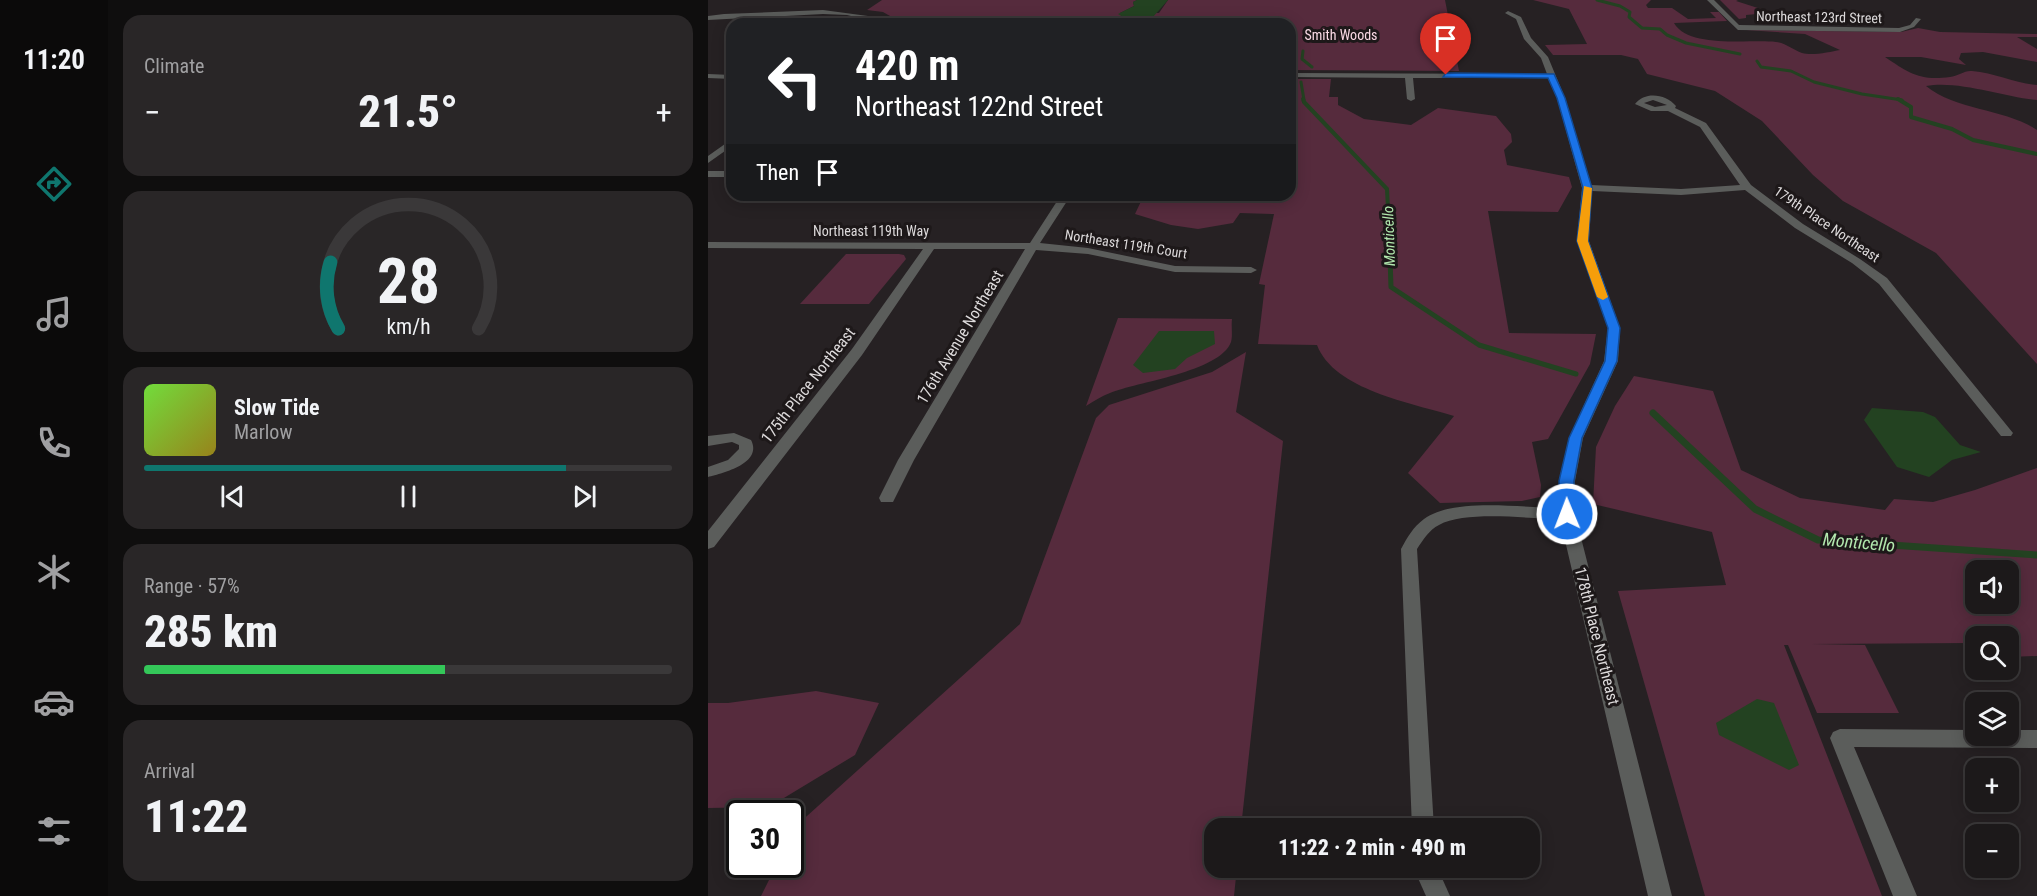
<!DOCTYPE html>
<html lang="en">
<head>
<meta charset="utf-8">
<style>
	:root { --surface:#1c191a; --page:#292627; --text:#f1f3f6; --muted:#a0a0a2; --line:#3a3839; --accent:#0f766e }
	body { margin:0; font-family:"Roboto Condensed",sans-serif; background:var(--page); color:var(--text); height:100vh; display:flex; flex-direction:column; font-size:22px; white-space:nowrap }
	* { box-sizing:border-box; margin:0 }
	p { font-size:20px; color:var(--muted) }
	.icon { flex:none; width:33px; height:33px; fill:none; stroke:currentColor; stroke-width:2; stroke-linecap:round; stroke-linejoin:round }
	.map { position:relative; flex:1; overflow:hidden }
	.details { display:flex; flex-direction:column; gap:15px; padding:15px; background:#0f0e0e; width:600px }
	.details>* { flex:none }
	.guide { position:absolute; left:18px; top:18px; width:570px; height:183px; border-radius:18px; box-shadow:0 3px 15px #0003,0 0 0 2px var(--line); background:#202124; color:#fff; overflow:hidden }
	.tools { position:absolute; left:1257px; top:560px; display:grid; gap:12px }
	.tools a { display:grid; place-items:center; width:54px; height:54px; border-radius:12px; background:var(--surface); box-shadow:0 3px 15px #0003,0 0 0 2px var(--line); font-size:30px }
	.speed { position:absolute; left:18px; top:800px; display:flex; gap:12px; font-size:30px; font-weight:700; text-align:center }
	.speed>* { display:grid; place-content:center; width:78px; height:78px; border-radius:50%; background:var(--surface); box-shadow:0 3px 15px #0003,0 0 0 2px var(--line); line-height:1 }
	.speed .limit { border:3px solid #111; border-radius:9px; background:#fff; color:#111 }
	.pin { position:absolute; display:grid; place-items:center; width:51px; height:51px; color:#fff; margin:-62px -26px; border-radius:50% 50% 50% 0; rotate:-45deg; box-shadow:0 0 6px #0007 }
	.pin .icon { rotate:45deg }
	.me { position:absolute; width:66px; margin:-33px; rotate:359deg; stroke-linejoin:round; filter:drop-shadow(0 0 4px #0008) }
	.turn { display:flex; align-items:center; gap:21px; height:126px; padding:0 30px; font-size:27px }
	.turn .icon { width:78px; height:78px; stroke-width:2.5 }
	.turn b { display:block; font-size:42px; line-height:51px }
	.then { display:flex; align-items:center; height:57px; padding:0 30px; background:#0003; gap:12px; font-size:22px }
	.big { font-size:45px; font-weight:800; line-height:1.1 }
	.details .card { flex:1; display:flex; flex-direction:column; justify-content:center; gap:9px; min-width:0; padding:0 21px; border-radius:18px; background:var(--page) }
	.details .dial { align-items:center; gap:0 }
	.dial svg { height:156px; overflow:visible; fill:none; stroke:var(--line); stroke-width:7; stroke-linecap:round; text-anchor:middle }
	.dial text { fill:var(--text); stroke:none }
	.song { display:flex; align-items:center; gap:18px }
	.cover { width:72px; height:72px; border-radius:9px; background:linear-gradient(135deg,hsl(100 70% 55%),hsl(50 70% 35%)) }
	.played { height:6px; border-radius:3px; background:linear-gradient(90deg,var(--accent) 80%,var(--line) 80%) }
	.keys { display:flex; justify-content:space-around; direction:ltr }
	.heat { display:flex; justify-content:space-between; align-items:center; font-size:33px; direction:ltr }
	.charge { height:9px; border-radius:4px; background:linear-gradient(90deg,#34c759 57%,var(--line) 0) }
	.trip { position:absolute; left:496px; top:818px; width:336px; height:60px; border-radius:18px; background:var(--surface); box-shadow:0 3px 15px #0003,0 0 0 2px var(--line); font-weight:800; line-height:60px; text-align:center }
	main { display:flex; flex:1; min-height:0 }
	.tab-bar { display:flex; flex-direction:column; width:108px; justify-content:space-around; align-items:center; background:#0b0a0a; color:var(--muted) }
	.tab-bar .icon { width:42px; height:42px }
	.tab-bar .current { color:var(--accent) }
	.tab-bar b { font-size:27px; color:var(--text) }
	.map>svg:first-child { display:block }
	.green { fill:#562b3d; fill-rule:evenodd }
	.water { fill:#234221 }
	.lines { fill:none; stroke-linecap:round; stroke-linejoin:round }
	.stream-far3 { stroke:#234221; stroke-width:3 }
	.stream-far2 { stroke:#234221; stroke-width:4 }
	.stream-far1 { stroke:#234221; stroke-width:5 }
	.stream { stroke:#234221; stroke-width:7 }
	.minor { fill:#5b5d5b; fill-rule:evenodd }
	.route { fill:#1a73e8; stroke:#114b97; stroke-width:1.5 }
	.slow { fill:#f59e0b }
	.labels { text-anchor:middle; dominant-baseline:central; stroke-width:6; stroke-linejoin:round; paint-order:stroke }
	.far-street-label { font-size:14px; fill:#dddadb; stroke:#1d1819 }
	.far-park-label { font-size:14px; fill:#fadae5; stroke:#1d1819 }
	.far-water-label { font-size:15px; font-style:italic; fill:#b2e8ae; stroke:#1d1819 }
	.street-label { font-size:16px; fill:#dddadb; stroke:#1d1819 }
	.water-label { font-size:18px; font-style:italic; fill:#b2e8ae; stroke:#1d1819 }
</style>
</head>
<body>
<main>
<nav class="tab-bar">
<b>11:20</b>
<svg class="icon current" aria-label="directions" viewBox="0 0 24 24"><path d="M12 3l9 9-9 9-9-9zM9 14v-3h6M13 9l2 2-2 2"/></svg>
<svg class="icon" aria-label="music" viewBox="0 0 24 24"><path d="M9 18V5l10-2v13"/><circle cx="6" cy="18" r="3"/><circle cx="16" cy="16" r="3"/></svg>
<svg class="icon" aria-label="phone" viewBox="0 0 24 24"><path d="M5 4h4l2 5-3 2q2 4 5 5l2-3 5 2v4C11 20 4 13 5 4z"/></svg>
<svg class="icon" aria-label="climate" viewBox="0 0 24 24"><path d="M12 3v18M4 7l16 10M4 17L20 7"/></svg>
<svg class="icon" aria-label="car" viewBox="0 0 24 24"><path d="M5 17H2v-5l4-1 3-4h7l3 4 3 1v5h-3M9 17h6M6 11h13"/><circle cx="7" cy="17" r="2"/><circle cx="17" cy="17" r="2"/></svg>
<svg class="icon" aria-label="filters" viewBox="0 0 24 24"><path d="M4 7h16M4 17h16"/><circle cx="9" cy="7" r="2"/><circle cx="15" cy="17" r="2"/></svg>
</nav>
<section class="details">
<div class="card"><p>Climate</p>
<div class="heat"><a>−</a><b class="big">21.5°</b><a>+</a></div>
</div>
<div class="card dial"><svg viewBox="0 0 100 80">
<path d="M14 69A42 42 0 1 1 86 69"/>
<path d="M14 69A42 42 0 0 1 10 35" stroke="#0f766e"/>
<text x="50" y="56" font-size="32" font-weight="700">28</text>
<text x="50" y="72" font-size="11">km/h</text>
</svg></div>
<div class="card">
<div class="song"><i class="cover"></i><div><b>Slow Tide</b><p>Marlow</p></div></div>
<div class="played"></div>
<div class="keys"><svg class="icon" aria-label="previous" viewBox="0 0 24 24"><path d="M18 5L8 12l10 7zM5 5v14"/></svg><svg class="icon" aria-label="pause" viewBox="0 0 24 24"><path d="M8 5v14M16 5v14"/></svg><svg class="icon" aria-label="next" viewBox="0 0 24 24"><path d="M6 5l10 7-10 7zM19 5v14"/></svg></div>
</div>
<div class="card"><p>Range · 57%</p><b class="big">285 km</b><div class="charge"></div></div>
<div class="card"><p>Arrival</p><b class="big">11:22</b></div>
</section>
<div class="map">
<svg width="1329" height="896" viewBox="0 0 1329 896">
	<rect width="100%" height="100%" fill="#262123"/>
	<g class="green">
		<path d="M174 0H429L425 2 426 6 412 13H451L460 0H737L751 71 582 70V24H457V22L390 24 392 21H305L302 24H226L232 19 182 16 175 12 159 10Z"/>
		<path d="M825 0H943L938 5 940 8H964L980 19 1008 18 1002 12H1011L1019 21 966 23C981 49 1042 39 1068 42 1078 43 1085 50 1094 53 1104 56 1122 52 1132 50L1097 34 1038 30 1193 32 1210 28 1232 32 1329 34V37H1309L1329 49V62L1275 52 1253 53 1251 59 1258 65 1213 57H1177C1201 73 1211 81 1242 77 1250 76 1257 70 1264 71 1287 73 1306 83 1329 85V100C1295 97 1251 80 1218 86 1249 111 1296 108 1329 130V364L1228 253 1135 201 1105 175 1054 121 1007 91 939 74 930 59 913 55H845L837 45 879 44 861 9Z"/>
		<path d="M1012 0H1030L1028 1 1053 9 1060 13 1038 15V18L1031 19Z"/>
		<path d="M582 79H623L621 97H630V105L656 119 703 125 730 108 788 116 803 134 804 142 796 150 799 165 861 177 864 187 850 212 780 211 801 333 888 334 882 364 840 439 824 442 833 485 832 497 814 501 732 503 700 473 746 416C704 403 626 390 609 345L550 344 557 285 551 284 566 214 532 213 525 223 490 229 463 225 427 214 436 195H582Z"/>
		<path d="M138 254H191L196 255 198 259 161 304H92Z"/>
		<path d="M410 318 524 319C523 326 525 336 523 342 512 372 428 382 402 393 394 396 386 401 378 406Z"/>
		<path d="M538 352 528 412 575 441 533 828H507V867H529L526 896H53L69 864H82L83 838 89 825 312 624 388 418 401 405 504 372Z"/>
		<path d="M926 376 1005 391 1033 470 1092 498 1177 510 1186 499 1225 502 1267 490 1329 468V656L1301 657 1300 636H1268L1267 650 1263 643 1104 644 1157 645 1191 713H1109L1080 645H1076L1174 896H997L910 591 1018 585 1004 532 885 504 888 447 907 406ZM1268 570H1300V603H1268Z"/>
		<path d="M108 691 171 703 147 755 61 807 0 808V703H20Z"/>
	</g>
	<g class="water">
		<path d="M429 0H460L445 17H415L410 14 426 6 425 2Z"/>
		<path d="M451 331H506L507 344 479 358 467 369 435 373 425 365Z"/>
		<path d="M1164 408 1215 412 1227 417 1252 445 1273 452 1244 460 1221 477 1189 467 1156 420Z"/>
		<path d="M1049 699 1066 703 1091 765 1081 770 1011 735 1008 723Z"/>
	</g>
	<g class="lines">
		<g class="stream-far3">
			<path d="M889 0 912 6 922 12 921 17 934 28 952 29 959 35 978 43 1032 54"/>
			<path d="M595 51 594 59 604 67"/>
			<path d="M1049 61 1053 67 1083 71 1106 82 1154 94 1194 100"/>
			<path d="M593 82 596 100"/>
		</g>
		<g class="stream-far2">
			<path d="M595 99 596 102 679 189 681 229"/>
			<path d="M1190 99 1203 107V117L1244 129 1265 140 1329 154"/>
		</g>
		<path class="stream-far1" d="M681 228 683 287 771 345 868 374"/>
		<path class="stream" d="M945 413 1047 509 1110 540 1329 555"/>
		<g class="minor">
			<path d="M999 0H1006L1031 25 1191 28 1202 25 1208 18 1213 19 1206 27 1192 32 1030 30Z"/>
			<path d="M115 10 160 16 172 24H164L155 19 139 15 115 14 0 20V16L16 14Z"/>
			<path d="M800 11 813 17 823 38 840 57 857 98 883 185 973 189 1032 185 992 127 960 111H943L927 104C937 91 958 94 968 106L967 108 998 123 1043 185 1095 224 1152 259 1179 278 1305 433 1303 436H1293L1171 284 1144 263 1087 228 1037 190 973 195 884 191 881 241 912 328 910 361 875 438 867 481V514L964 896H940L852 519C821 519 758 510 731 525 721 530 715 540 709 549L726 828H704L693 549C699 538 705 527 716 519 746 497 815 508 851 508V481L861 438 896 361 900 328 869 241 874 188 849 98 841 78H705L707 99 703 101 699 99 697 78 582 77V73L839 74 833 58 816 39 808 19 797 13ZM945 100 959 105 947 107 936 103Z"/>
			<path d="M0 74 24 75V79L0 78Z"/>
			<path d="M24 139V146L0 163V156Z"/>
			<rect x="0" y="171" width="24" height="6"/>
			<path d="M353 195H363L332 243 380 248 467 266 543 267 549 270 543 273 467 272 380 254 328 250 206 460 185 502H173L171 498 190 460 317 249H226L154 355 6 547 0 549V531L144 349 215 249 0 248V242L322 243Z"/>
			<path d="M26 433 43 440C55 463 16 473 0 477V467L20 460 31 449V445L24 442 0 446V436Z"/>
			<path d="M1132 729 1268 730V735H1300V730H1329V748L1146 747 1209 896H1185L1122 738 1125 732Z"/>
			<path d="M705 867H729L742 896H718Z"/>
		</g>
	</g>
	<path class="route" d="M738 73 846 74 857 98 884 188 880 241 912 328 909 361 874 438 866 481 867 514 865 517 859 519 852 514 851 481 861 438 897 361 900 328 869 241 875 188 849 98 840 78 735 77Z"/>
	<path class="slow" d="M876 186 884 188 880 241 900 297 895 300 889 297 869 241Z"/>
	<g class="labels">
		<g class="far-street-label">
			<text transform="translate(1111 17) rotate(1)">Northeast 123rd Street</text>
			<text transform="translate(1119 224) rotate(34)">179th Place Northeast</text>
			<text x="163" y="231">Northeast 119th Way</text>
			<text transform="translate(418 244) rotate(9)">Northeast 119th Court</text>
		</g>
		<g class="far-park-label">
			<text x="633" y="35">Smith Woods</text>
		</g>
		<g class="far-water-label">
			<text transform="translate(681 236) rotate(-92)">Monticello</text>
		</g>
		<g class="street-label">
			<text transform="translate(252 337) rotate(-59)">176th Avenue Northeast</text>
			<text transform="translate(100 385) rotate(-52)">175th Place Northeast</text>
			<text transform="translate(889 636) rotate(76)">178th Place Northeast</text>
		</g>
		<g class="water-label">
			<text transform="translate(1151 542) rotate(5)">Monticello</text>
		</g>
	</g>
</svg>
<div class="tools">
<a><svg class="icon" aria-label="sound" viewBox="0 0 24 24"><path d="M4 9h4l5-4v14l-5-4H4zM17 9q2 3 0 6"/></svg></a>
<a><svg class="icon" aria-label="search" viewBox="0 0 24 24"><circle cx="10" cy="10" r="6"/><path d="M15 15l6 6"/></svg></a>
<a><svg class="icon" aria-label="layers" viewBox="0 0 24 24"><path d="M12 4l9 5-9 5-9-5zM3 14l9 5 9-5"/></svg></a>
<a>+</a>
<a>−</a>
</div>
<div class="speed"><div class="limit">30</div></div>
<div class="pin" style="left:738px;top:75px;background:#d93025"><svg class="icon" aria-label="arrive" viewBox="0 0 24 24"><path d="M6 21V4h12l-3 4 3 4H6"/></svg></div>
<svg class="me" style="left:859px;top:514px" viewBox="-20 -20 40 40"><circle r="17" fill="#1a73e8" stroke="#fff" stroke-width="3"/><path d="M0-11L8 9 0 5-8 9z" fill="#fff"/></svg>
<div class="trip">11:22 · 2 min · 490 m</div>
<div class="guide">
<div class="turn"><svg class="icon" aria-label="left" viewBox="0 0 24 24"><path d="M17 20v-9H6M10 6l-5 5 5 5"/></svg><div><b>420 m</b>Northeast 122nd Street</div></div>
<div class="then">Then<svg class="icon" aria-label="arrive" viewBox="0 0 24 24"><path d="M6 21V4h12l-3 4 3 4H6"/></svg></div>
</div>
</div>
</main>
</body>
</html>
